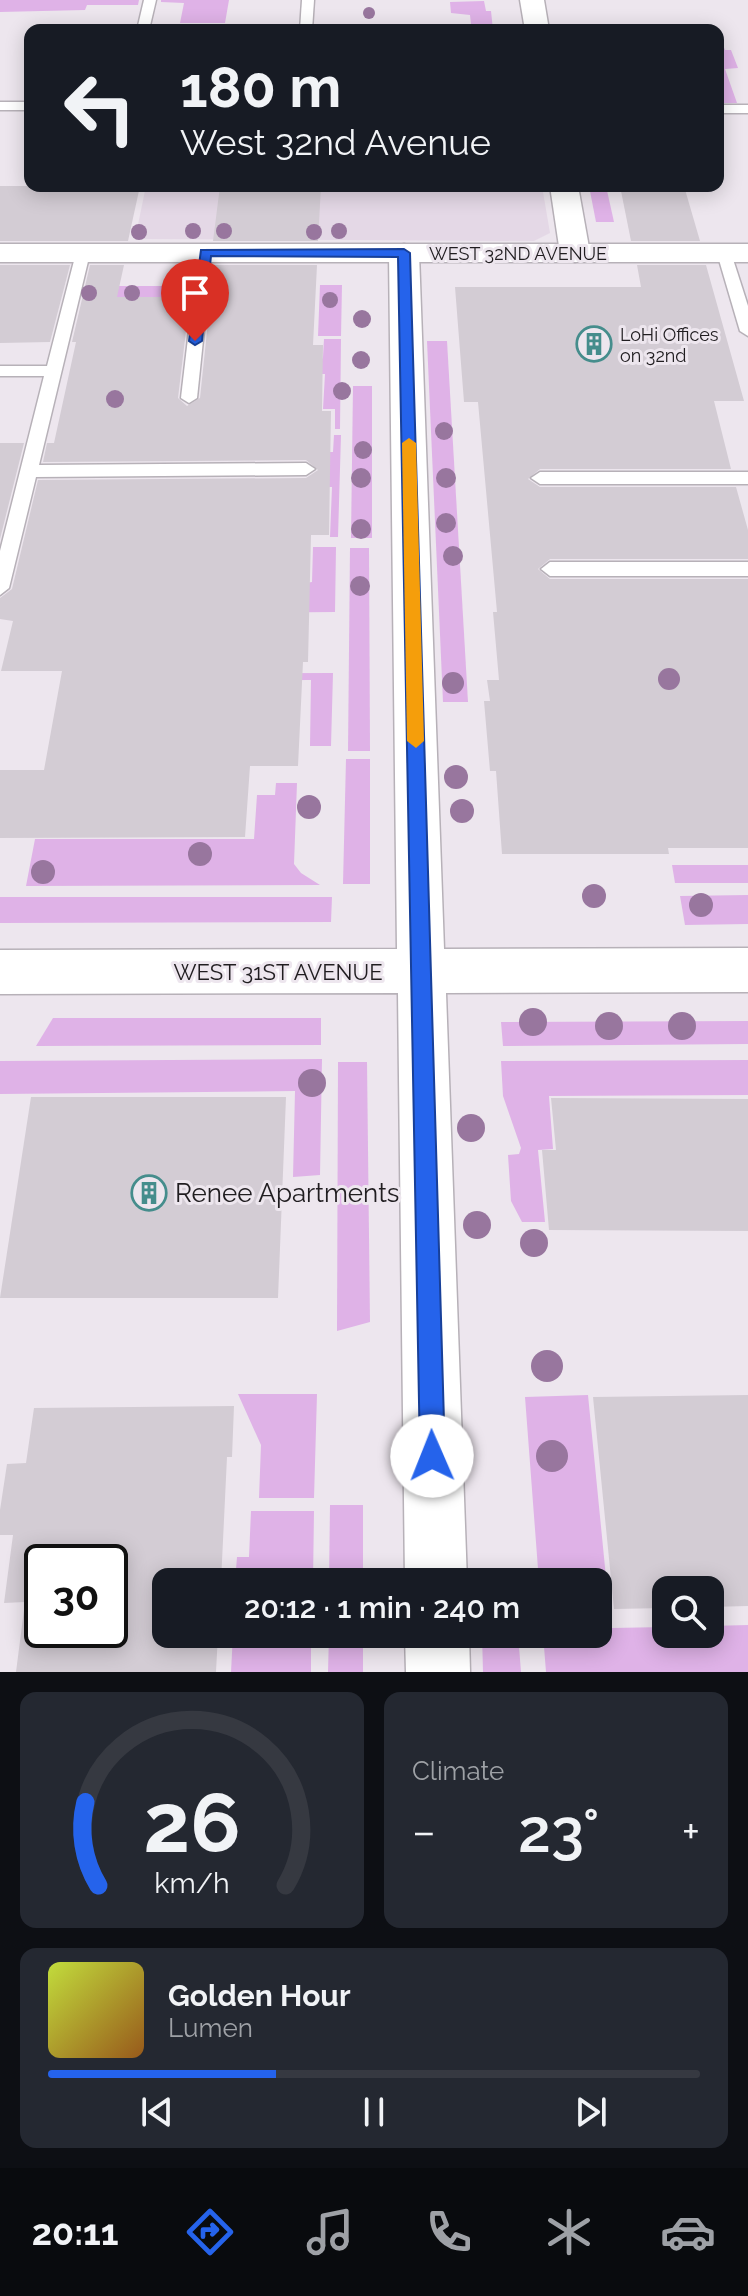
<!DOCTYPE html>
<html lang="en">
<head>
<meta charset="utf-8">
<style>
	:root { --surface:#171b24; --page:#242831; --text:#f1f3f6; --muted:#9ea1a6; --line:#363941; --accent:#2563eb }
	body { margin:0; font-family:Raleway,sans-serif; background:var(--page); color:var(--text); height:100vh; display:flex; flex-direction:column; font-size:30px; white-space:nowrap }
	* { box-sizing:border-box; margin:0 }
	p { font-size:26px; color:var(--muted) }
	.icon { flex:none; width:44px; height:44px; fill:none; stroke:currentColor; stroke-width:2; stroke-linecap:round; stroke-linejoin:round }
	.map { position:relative; height:1672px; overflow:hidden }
	.drawer { display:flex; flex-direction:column; gap:20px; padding:20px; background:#0d0f14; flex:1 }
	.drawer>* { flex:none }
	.banner { position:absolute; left:24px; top:24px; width:700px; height:168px; border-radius:16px; box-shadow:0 4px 20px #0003; background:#171b24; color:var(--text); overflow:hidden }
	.fabs { position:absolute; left:652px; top:1576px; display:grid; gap:16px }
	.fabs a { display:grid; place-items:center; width:72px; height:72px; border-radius:16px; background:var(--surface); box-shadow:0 4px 20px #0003; font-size:40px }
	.speed { position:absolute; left:24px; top:1544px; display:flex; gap:16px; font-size:40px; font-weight:700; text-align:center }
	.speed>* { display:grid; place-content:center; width:104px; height:104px; border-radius:50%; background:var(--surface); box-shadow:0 4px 20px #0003; line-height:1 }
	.speed .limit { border:4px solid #111; border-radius:12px; background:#fff; color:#111 }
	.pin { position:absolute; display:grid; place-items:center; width:68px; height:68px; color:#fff; margin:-82px -34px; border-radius:50% 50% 50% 0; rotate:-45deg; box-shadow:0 0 8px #0007 }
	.pin .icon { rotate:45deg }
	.me { position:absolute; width:88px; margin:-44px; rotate:359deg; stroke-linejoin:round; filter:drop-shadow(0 0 6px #0008) }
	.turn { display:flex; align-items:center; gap:28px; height:168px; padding:0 24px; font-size:36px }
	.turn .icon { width:104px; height:104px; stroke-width:2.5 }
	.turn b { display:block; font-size:56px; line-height:68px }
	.big { font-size:60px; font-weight:600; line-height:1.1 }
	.drawer .tile { flex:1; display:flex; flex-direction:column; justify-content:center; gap:12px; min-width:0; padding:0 28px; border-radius:16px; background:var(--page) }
	.drawer .dial { align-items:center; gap:0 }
	.dial svg { height:208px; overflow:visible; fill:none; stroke:var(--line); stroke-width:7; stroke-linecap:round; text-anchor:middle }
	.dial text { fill:var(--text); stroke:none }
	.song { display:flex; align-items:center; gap:24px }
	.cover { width:96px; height:96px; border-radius:12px; background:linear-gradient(135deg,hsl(70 70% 55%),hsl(30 70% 35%)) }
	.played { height:8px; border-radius:4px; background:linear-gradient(90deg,var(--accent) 35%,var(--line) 35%) }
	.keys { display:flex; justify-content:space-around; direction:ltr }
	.heat { display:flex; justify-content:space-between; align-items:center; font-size:44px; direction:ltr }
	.drawer .tiles { flex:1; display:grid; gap:20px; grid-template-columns:1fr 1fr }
	.tile:last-child { grid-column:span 2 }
	.trip { position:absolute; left:152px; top:1568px; width:460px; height:80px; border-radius:16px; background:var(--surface); box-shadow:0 4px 20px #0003; font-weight:600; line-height:80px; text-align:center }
	.menu { display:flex; height:128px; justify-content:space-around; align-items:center; background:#090b0e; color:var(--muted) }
	.menu .icon { width:56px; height:56px }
	.menu .active { color:var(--accent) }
	.menu b { font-size:36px; color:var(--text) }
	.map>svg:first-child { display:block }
	.built { fill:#e4d8e6 }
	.green { fill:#dfb2e7 }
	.building { fill:#d3ccd4; fill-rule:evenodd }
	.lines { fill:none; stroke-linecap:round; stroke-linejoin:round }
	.service-casing { stroke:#b7b1b8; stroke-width:3 }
	.minor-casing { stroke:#b7b1b8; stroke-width:3 }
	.tertiary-casing { stroke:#b7b1b8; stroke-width:3 }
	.service { fill:#fff; fill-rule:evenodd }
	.minor { fill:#fff; fill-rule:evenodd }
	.tertiary { fill:#fff; fill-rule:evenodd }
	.tree { fill:#98769e }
	.route { fill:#2563eb; stroke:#184099; stroke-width:2 }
	.slow { fill:#f59e0b }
	.labels { text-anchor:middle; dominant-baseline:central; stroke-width:6; stroke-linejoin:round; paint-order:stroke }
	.far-street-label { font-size:18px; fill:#201d20; stroke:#ede6ee }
	.far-poi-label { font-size:18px; fill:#201d20; stroke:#ede6ee; text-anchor:start }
	.street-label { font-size:22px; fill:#201d20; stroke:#ede6ee }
	.near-poi-label { font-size:26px; fill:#201d20; stroke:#ede6ee; text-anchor:start }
</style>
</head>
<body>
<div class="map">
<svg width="748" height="1672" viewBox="0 0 748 1672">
	<rect width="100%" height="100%" fill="#ede6ee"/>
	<path class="built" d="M146 186H542L550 233 534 241 135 239Z"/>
	<g class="green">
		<path d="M0 0H139L138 5H87L85 10 0 12Z"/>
		<path d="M161 0H229L225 23H180L184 3 161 2Z"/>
		<path d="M484 1 486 11H491L493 30H462L461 24H471L470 15 451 13 450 2Z"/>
		<path d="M718 33 725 50H731L738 68 725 69 737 103H718Z"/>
		<path d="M589 186H606L614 222H596Z"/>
		<path d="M320 285H342L341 336H318Z"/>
		<path d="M90 286H193L192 295H168L166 302H86Z"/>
		<path d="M324 339H341L340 429H335V409H323L325 374H316L323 357Z"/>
		<path d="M427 341H447L468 702H443Z"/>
		<path d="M353 386H372V538H351Z"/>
		<path d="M334 435H341L338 537H330L332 487H323L325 452H333Z"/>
		<path d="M313 547H336L335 612 111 614 312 582Z"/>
		<path d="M350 548H369L370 751H348Z"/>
		<path d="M333 673 331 746H310L311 680 66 681 67 674Z"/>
		<path d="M346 759H370V884H343Z"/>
		<path d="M276 783H297L294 864 301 873 320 885 26 886 35 839H254L257 795H275Z"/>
		<path d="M672 865H748V883H675Z"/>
		<path d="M748 895V924L685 925 680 896Z"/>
		<path d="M0 897H332L331 922 0 923Z"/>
		<path d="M53 1018H321V1045L36 1046Z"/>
		<path d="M748 1021V1044L503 1046 501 1022Z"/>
		<path d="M322 1059 320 1175 293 1177 295 1091 0 1094V1061Z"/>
		<path d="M748 1060V1095L549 1096 553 1149 538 1150 545 1222H522L511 1201 508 1155 519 1154 521 1148 503 1096 501 1061Z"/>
		<path d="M338 1062H367L370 1322 337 1331Z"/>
		<path d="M238 1394H317L314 1498H259L261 1445Z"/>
		<path d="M588 1395 611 1628 666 1627V1634H710V1626L748 1625V1672H546L543 1634H598V1582H539L525 1397Z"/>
		<path d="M330 1505H363V1582H329Z"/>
		<path d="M251 1511H314L313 1582H235L237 1557H249Z"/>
		<path d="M233 1634H311V1672H231Z"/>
		<path d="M329 1634H363V1672H328Z"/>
		<path d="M482 1634H518L521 1672H483Z"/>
	</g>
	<g class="building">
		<path d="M0 186H140L128 241H0Z"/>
		<path d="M220 186H321L318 241H213Z"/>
		<path d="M620 186H684L700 241H631Z"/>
		<path d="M0 265H70L50 342 0 343Z"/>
		<path d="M90 265H124L117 297H190L178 398 187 406 200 398 214 265H317L313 345H323L322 411H331L329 535H311L308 662H303L298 766H250L245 837 0 838V770H44L62 671H1L13 621 0 619V598L12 589 38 480 306 478 318 470 306 460 43 462 47 443H54L76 342H72Z"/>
		<path d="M637 265H706L744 401H714L731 469H540L528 479 540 487H736L748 530V559H550L538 569 550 579H748V848H668L669 854H502L496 771H490L484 701H490L487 680H499L493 612H497L478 402H464L455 287H641Z"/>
		<path d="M0 443H24L0 539Z"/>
		<path d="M31 1097H286L278 1298H0Z"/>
		<path d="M551 1098 748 1099V1231L549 1230 542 1150H556Z"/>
		<path d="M748 1395V1606L710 1607V1590H666V1608L614 1609 593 1397Z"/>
		<path d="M234 1406 232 1457H227L221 1582H166V1634H218L216 1672H16L25 1602 4 1603 13 1535H0V1510L7 1464 26 1463 34 1408ZM42 1562H110V1630H42Z"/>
	</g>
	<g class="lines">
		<defs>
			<g id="service">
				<path d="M144 0H156L149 30H137Z"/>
				<path d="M302 0H314L312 30H300Z"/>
				<rect x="0" y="102" width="30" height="8"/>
				<rect x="718" y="105" width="30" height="8"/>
				<path d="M83 249 90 253 39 465 306 463 315 469 306 475 36 477 9 588 0 595V551L44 376H0V366H47L76 253Z"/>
				<path d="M205 249 212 253 197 398 189 403 181 398 198 253Z"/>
				<path d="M724 249 731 253 748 306V336L740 331 717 253Z"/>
				<path d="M540 472H748V484H540L531 478Z"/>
				<path d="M550 562H748V576H550L541 569Z"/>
			</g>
			<g id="minor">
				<path d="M520 0H544L549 30H525Z"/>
				<path d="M550 186H578L590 253 585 259 575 262 565 259 560 253Z"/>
				<path d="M404 244 414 247 419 253 444 949 748 948V992L446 993 467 1582H405L398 993 0 994V950L397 949 389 253 394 247Z"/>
				<path d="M405 1634H469L470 1672H406Z"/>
			</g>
			<rect id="tertiary" x="0" y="244" width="748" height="18"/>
		</defs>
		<use href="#service" class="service-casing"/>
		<use href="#minor" class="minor-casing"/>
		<use href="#tertiary" class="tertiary-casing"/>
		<use href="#service" class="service"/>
		<use href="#minor" class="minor"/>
		<use href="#tertiary" class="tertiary"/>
	</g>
	<g class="tree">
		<circle cx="369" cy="13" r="6"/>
		<circle cx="193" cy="231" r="8"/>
		<circle cx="224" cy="231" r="8"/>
		<circle cx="339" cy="231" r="8"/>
		<circle cx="139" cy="232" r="8"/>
		<circle cx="314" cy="232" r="8"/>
		<circle cx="89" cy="293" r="8"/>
		<circle cx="132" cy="293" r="8"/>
		<circle cx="330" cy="300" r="8"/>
		<circle cx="362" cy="319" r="9"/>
		<circle cx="361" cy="360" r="9"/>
		<circle cx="342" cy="391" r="9"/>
		<circle cx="115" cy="399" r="9"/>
		<circle cx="444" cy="431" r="9"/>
		<circle cx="363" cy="450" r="9"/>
		<circle cx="361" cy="478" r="10"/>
		<circle cx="446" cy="478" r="10"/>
		<circle cx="446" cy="523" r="10"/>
		<circle cx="361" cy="529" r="10"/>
		<circle cx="453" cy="556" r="10"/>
		<circle cx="360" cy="586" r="10"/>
		<circle cx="669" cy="679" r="11"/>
		<circle cx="453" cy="683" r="11"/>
		<circle cx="456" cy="777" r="12"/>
		<circle cx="309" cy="807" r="12"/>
		<circle cx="462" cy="811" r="12"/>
		<circle cx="200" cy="854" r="12"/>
		<circle cx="43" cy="872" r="12"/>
		<circle cx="594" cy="896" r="12"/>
		<circle cx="701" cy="905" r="12"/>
		<circle cx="533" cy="1022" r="14"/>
		<circle cx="609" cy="1026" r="14"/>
		<circle cx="682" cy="1026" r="14"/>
		<circle cx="312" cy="1083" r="14"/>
		<circle cx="471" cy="1128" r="14"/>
		<circle cx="477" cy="1225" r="14"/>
		<circle cx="534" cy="1243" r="14"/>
		<circle cx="547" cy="1366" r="16"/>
		<circle cx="552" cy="1456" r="16"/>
	</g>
	<path class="route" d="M404 249 410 253 445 1456 441 1465 432 1468 424 1465 420 1456 398 257 211 256 202 341 195 345 189 341 201 250Z"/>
	<path class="slow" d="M409 438 416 443 424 741 416 748 407 741 402 443Z"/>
	<defs>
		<symbol id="building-ring" viewBox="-11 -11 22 22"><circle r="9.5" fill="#ede6ee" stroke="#458d8c" stroke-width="1.5"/><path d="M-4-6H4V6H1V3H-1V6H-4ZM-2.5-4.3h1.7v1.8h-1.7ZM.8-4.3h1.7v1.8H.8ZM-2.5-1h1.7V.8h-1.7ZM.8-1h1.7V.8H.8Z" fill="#458d8c"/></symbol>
	</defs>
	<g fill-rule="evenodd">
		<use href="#building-ring" x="574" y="324" width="40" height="40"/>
		<use href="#building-ring" x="129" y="1173" width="40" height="40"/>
	</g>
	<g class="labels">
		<g class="far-street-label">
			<text x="518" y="253">WEST 32ND AVENUE</text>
		</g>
		<g class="far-poi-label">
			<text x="620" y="334">LoHi Offices<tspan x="620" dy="21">on 32nd</tspan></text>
		</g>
		<g class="street-label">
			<text x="278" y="972">WEST 31ST AVENUE</text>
		</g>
		<g class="near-poi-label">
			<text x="175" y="1193">Renee Apartments</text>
		</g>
	</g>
</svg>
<div class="fabs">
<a><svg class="icon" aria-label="search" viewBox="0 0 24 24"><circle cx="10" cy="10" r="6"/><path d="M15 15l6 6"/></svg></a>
</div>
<div class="speed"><div class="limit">30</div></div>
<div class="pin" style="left:195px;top:341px;background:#d93025"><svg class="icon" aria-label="arrive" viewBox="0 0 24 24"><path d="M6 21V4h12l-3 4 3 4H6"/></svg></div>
<svg class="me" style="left:432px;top:1456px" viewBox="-20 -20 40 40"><circle r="19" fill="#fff"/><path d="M0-13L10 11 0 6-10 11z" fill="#2563eb"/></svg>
<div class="trip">20:12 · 1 min · 240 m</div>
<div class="banner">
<div class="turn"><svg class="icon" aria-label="left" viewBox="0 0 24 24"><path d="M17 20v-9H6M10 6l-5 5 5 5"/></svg><div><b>180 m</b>West 32nd Avenue</div></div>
</div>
</div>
<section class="drawer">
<div class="tiles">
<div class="tile dial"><svg viewBox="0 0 100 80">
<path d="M14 69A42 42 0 1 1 86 69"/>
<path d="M14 69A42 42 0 0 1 9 37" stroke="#2563eb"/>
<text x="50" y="56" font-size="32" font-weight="700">26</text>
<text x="50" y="72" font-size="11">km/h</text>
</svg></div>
<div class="tile"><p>Climate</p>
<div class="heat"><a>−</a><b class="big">23°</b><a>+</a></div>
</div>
<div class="tile">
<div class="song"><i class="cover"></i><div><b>Golden Hour</b><p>Lumen</p></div></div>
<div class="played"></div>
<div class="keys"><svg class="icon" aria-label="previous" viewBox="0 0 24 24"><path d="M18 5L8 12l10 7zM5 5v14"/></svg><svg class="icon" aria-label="pause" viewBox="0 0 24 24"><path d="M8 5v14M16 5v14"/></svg><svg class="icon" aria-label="next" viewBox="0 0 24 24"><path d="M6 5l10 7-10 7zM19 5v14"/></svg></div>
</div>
</div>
</section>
<nav class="menu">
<b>20:11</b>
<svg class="icon active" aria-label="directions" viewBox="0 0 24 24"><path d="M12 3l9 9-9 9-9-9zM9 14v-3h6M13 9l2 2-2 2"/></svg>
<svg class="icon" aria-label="music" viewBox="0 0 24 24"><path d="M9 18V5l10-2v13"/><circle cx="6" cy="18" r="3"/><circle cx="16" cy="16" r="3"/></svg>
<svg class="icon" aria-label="phone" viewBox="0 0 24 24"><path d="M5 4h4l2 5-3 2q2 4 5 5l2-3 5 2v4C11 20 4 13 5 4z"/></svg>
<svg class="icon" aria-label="climate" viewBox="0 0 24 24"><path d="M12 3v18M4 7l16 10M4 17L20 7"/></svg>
<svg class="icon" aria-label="car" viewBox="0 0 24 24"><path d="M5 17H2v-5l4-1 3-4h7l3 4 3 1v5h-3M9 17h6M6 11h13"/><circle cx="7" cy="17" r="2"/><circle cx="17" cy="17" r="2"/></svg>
</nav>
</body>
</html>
